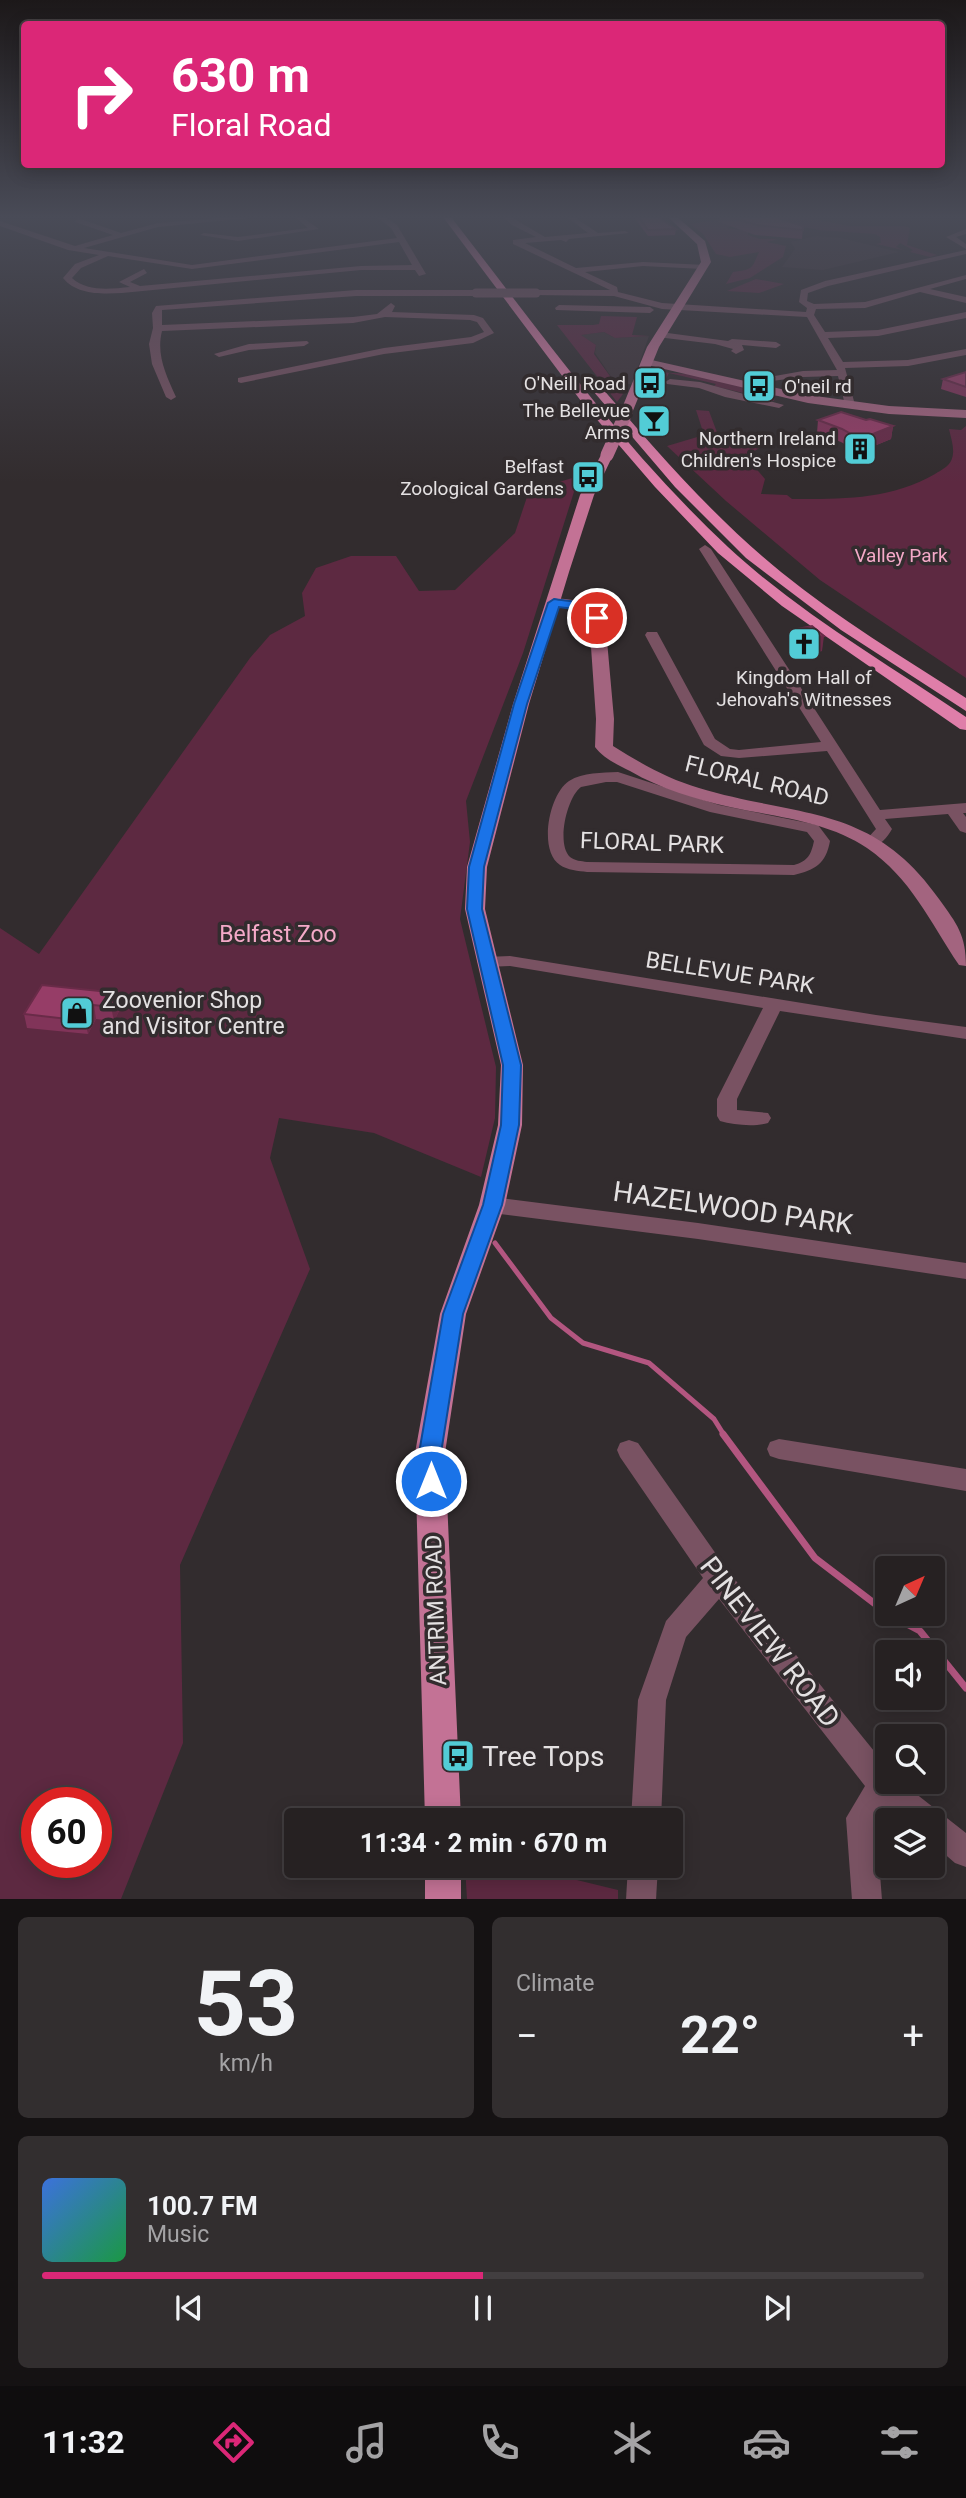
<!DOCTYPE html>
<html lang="en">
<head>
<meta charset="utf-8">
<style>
	:root { --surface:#262122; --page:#322e2f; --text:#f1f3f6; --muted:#a4a3a5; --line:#423e40; --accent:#db2777 }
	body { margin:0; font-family:Roboto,sans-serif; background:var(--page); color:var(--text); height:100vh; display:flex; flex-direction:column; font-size:26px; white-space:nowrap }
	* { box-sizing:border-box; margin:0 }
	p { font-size:23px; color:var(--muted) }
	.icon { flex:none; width:38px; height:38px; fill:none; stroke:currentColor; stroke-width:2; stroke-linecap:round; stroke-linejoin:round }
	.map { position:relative; height:1899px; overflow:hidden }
	.side { display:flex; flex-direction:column; gap:18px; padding:18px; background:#151213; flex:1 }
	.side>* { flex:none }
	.top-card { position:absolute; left:21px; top:21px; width:924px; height:147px; border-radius:7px; box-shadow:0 4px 18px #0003,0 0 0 2px var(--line); background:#db2777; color:#fff; overflow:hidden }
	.needle { width:46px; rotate:44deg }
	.controls { position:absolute; left:875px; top:1556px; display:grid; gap:14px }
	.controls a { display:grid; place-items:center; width:70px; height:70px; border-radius:7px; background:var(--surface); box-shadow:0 4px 18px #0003,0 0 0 2px var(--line); font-size:35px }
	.speed { position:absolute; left:21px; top:1787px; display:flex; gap:14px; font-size:35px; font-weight:700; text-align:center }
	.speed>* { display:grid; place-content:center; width:91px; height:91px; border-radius:50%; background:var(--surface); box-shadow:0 4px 18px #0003,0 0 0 2px var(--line); line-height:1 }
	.speed .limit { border:10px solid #d22; background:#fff; color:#111 }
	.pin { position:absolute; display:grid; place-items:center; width:60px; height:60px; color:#fff; margin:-30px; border:4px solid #fff; border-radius:50%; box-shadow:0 2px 7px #0007 }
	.me { position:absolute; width:77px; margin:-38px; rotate:0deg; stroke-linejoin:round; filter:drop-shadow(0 0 5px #0008) }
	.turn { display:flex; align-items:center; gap:24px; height:147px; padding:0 35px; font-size:32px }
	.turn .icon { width:91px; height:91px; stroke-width:2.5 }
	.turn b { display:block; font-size:49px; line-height:60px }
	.big { font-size:52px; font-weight:700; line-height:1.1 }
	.side .card { flex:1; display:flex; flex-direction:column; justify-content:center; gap:10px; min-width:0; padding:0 24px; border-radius:10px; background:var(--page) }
	.side .dial { align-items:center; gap:0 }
	.dial b { font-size:91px; line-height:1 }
	.song { display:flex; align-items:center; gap:21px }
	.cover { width:84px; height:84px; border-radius:10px; background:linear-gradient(135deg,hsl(220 70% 55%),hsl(140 70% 35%)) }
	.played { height:7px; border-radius:4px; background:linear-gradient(90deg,var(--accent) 50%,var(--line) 50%) }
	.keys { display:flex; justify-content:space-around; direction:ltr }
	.heat { display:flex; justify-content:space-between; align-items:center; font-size:38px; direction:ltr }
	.side .tiles { flex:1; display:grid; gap:18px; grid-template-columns:1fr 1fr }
	.card:last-child { grid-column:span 2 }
	.trip { position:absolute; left:284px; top:1808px; width:399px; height:70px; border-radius:7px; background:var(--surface); box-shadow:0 4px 18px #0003,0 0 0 2px var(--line); font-weight:700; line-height:70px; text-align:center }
	.menu { display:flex; height:112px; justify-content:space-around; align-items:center; background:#0f0d0e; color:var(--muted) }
	.menu .icon { width:49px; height:49px }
	.menu .active { color:var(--accent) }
	.menu b { font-size:32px; color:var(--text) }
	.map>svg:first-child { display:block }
	.built { fill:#403439 }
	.green { fill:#5d2941; fill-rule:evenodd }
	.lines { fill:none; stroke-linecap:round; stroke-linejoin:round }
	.stream-far1 { stroke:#b35680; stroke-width:5 }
	.stream { stroke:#b35680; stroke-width:7 }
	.street { fill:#795262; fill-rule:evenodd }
	.secondary { fill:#a3647f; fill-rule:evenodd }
	.primary { fill:#c37295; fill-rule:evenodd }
	.highway { fill:#df7ea9; fill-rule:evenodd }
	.street-bridge { stroke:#795262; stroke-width:9 }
	.primary-bridge { stroke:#c37295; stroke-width:13 }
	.wall { fill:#813459 }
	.shaded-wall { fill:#692b48 }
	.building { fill:#963d67; stroke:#692b48; stroke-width:2 }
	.route { fill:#1a73e8; stroke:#114b97; stroke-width:2 }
	.labels { text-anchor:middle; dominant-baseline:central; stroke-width:7; stroke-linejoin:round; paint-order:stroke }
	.far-poi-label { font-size:19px; fill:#e4e1e2; stroke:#322c2e; text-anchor:end }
	.far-park-label { font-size:19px; fill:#f4a9c8; stroke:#322c2e }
	.street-label { font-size:23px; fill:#e4e1e2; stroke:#322c2e }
	.park-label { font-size:23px; fill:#f4a9c8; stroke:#322c2e }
	.poi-label { font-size:23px; fill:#e4e1e2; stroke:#322c2e; text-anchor:start }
	.near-street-label { font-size:28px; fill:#e4e1e2; stroke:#322c2e }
	.near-poi-label { font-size:28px; fill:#e4e1e2; stroke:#322c2e; text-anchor:start }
</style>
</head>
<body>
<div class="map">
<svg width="966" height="1900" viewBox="0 0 966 1900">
	<rect width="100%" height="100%" fill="#322c2e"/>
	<g class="built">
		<path d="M816 236 841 238 899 252 823 270 782 267 795 249 791 242Z"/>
		<path d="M604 332 615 338 649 336 632 384H616L595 353 596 345 580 335Z"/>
	</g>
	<g class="green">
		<path d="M750 217H804L849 226H905L910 228 907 245 937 255 930 257 910 252 913 250 900 243 896 247 903 250 876 244 881 243 880 237 875 234 819 230Z"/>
		<path d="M727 218 731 226 727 228 748 231V235L760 239H778L767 242 786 246 783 257 750 278 726 284 733 272C753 269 751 270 759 252L730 257 716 254 703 234 690 224Z"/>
		<path d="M756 279 784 284 759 293 727 291Z"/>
		<path d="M601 316 637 317 632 335 649 336 615 338 604 332 581 335 596 345 594 354 623 394 617 402 557 325H593L599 324Z"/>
		<path d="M657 372 690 374 780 396H775L774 401 762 400 764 398 714 386 716 384 669 373 662 386H647L652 382 648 381Z"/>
		<path d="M696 410 709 411 718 435 759 434 775 440 745 456 765 479 761 494 787 495 792 499C842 499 890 500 935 474 941 470 948 467 951 461 956 451 951 439 949 429L961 430 966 426V678L820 580 726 501 667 446 704 435Z"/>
		<path d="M579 476 523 653 466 801 470 842 460 919 496 1067 495 1118 481 1177 374 1133 279 1118 270 1158 310 1269 180 1565 183 1743 121 1899H0V928L39 954 250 658 270 635 305 616 302 593 316 568 351 556H396L419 591 455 590 515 533 529 491ZM37 1802H96V1862H37Z"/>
		<path d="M465 1866H519L618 1890V1899H467Z"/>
	</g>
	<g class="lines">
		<path class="stream-far1" d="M495 1243 551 1318 583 1343 649 1363 714 1419 724 1435"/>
		<g class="stream">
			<path d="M723 1434 815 1558 887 1613"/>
			<path d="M888 1614 920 1631 966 1688"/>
		</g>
		<g class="street">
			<path d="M233 217H259L158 227 84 248 192 265 397 238 391 228 377 217H385L397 225 426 274 419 276 415 270H361L122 293C101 294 77 295 63 278L75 264 99 255 68 250 0 226V221L75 246 113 235 75 222 78 218 121 233 158 223ZM399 242 412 265 361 266 140 286 130 282 147 273 144 269 119 282 130 287C110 289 87 292 72 278L81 268 108 256 192 269Z"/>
			<path d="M295 217H302L319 229 238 241 200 235 204 233 238 237 308 228Z"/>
			<path d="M503 217H511L545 237 588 233 567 217H574L598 233 625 231 629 233 569 239 566 242 561 240 525 243 576 268 643 262 706 265 703 269 643 266 585 272 617 287 618 292 662 303 806 312 807 308 799 302 801 290 825 281 966 250V254L828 286 808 293 807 301 814 304 865 302 966 275V279L930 289 966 297V303L920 292 865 308 816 309 814 315 825 332 878 330 966 312V318L878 336 828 338 843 362 908 360 966 349V355L908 366 845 368 855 405 850 408 845 405 838 376 803 377 757 383V379L803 371 837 370 807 317 662 309 614 296 533 295 536 290H610L513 244V240L536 237 512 225Z"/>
			<path d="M966 229V234L956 237 966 244V249L946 237Z"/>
			<path d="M356 290H476L480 293 476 296H356L162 310V325L353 317 377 314 391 303 395 306 392 312 474 315 483 318 494 333 473 343 384 354 241 383 238 382V378L384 348 471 337 484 332 477 322 470 320 385 317 353 323 162 331C156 355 166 375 176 397L171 400 166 397 152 364 149 344 153 328 152 313 156 306Z"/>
			<path d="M559 305 650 307 654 310 650 313 556 310 555 308Z"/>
			<path d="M660 332 728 341 732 339 776 342 781 345 776 348 742 345 744 350 736 354 731 351 733 349 715 344 657 337 655 335Z"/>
			<path d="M307 341 309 343 304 346 249 350 219 357 214 354 249 344Z"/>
			<path d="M670 379 700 382 784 405 779 408 725 397 699 388 667 384 665 382Z"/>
			<path d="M705 545 711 549 880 810 966 803V813H963L966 817V833L960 831 948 814 885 819 892 829C886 839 879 849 866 845L864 842 876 829 827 751 739 758 721 756 704 745 645 635 647 632H657L715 739 730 749 739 750 821 742 699 549Z"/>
			<path d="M618 772 719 805 818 825 830 841C826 864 815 870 794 875L587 872C579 871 567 870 560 865 538 851 549 794 569 781 583 772 602 773 618 772ZM606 782H617L710 812 807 832 814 841C811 855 808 861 794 865L587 862C581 861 575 861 570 857 556 844 567 797 581 787Z"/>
			<path d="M510 956 876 1015 966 1027V1039L780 1011 737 1099V1110L768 1113 771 1118 768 1123C754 1127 734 1125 720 1121L717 1116V1099L763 1008 510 966 486 967 477 962 486 957Z"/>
			<path d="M492 1197 698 1223 966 1263V1279L698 1239 492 1213 485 1210 482 1205 485 1200Z"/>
			<path d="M779 1439 966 1469V1491L779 1459 770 1456 767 1449 770 1442Z"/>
			<path d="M629 1440 638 1443 728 1571 887 1767V1782H901L966 1833V1867L955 1863 933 1844V1820H903L886 1806 876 1821 882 1900H852L846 1818 865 1786 719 1599 686 1637 666 1700 661 1820H631L638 1700 666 1621 703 1578 620 1457 617 1450 620 1443Z"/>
			<path d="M628 1866H658L656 1900H626Z"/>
		</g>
		<g class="secondary">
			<path d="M647 359 808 395 889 406 966 410V418L889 414 808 403 643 364 641 362Z"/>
			<path d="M554 598C574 600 593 600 605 618L614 719 613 746C640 763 668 779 699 788 798 818 872 803 939 899 957 924 966 935 966 966L959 965C930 922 911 878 867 848 827 821 776 817 730 807 695 799 661 789 630 771 618 765 603 758 595 747L596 719 589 618 579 610 549 606 546 603Z"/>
		</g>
		<g class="primary">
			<path d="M668 217H677L705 241 711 262 659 347 632 413 626 417 620 413 647 347 701 262 697 244Z"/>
			<path d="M607 451 613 455 594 495 569 572 529 704 487 867 485 909 523 1065 522 1125 505 1205 466 1314 445 1453 461 1820H425L415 1453 440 1314 479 1205 498 1125 501 1065 465 909 467 867 513 704 580 495 601 455Z"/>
			<rect x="425" y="1866" width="36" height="34"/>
		</g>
		<g class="highway">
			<path d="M443 217H451C539 330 623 449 728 547 799 613 886 663 966 717V730L960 729 782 606 718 553 655 487 581 401Z"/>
			<path d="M588 381H596C654 448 712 516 781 572 839 619 904 658 966 698V711L841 630 746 558 675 487 588 385Z"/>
		</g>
		<path class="street-bridge" d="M476 293H536"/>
		<path class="primary-bridge" d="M607 455 626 413"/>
	</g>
	<g class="wall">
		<path d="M634 217H658L676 229 675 235 648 236Z"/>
		<path d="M720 217H775L803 226 802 239 755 235 719 222Z"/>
		<path d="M966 372V397L941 389 943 379Z"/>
		<path d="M818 420H866L893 426 891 439 874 446 873 460 841 442 817 433Z"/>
		<path d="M792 630 822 651 802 655 790 645Z"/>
		<path d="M42 985 121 1007 114 1021 96 1019 88 1034 27 1028 24 1014Z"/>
	</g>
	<g class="shaded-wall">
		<path d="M893 426 891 439 874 446 873 434Z"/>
		<path d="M824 636 822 651 802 655 804 639Z"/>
		<path d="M119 993 121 1007 114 1021 111 1007Z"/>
		<path d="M94 1005 96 1019 88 1034 85 1021Z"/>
	</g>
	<g class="building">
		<path d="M639 217H658L676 229 648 230Z"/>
		<path d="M730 217H775L803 226V230L756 225Z"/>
		<path d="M966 372V387L943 379Z"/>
		<path d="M841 412 866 420 870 419 893 426 873 434 874 447 842 429 818 420Z"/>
		<path d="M812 626 824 636 804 639 792 630Z"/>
		<path d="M42 985 119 993 111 1007 94 1005 85 1021 24 1014Z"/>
	</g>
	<linearGradient id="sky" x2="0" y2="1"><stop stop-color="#1c1819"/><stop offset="0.45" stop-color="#494b57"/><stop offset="1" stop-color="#494b57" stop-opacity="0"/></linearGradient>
	<rect width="966" height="482" fill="url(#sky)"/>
	<path class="route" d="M554 599C571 602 594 600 603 618L597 621 582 610 559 607 527 704 484 867 482 909 521 1065 519 1125 502 1205 463 1314 441 1453 442 1481 439 1488 431 1490 423 1488 420 1481 419 1453 443 1314 483 1205 501 1125 503 1065 467 909 469 867 514 704 548 603Z"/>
	<defs>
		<symbol id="bus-square" viewBox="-11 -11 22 22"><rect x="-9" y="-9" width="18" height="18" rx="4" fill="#52ccd6" stroke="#322c2e"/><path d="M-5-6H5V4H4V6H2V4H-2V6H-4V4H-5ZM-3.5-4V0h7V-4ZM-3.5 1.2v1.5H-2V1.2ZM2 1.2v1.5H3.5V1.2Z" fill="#111"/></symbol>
		<symbol id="bar-square" viewBox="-11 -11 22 22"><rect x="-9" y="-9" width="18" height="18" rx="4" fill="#52ccd6" stroke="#322c2e"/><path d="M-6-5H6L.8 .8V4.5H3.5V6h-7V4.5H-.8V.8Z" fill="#111"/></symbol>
		<symbol id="building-square" viewBox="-11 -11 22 22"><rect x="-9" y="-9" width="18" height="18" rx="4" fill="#52ccd6" stroke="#322c2e"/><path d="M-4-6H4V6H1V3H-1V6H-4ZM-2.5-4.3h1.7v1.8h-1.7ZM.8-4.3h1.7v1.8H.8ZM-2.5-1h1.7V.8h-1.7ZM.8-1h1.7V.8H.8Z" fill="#111"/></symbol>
		<symbol id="church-square" viewBox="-11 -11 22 22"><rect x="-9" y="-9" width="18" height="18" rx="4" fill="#52ccd6" stroke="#322c2e"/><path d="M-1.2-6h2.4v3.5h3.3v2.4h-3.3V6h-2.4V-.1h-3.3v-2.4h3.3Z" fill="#111"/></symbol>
		<symbol id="shop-square" viewBox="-11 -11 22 22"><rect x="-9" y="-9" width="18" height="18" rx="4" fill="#52ccd6" stroke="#322c2e"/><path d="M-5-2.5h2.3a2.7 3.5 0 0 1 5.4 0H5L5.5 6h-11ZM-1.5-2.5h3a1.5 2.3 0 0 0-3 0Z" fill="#111"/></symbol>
	</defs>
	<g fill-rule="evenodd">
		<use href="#bus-square" x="631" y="364" width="38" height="38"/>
		<use href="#bus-square" x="740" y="367" width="38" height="38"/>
		<use href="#bar-square" x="635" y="402" width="38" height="38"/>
		<use href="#building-square" x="841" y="430" width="38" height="38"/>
		<use href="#bus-square" x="569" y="458" width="38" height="38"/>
		<use href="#church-square" x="785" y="625" width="38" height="38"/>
		<use href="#shop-square" x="58" y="994" width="38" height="38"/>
		<use href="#bus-square" x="439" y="1737" width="38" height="38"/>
	</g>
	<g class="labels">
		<g class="far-poi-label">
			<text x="626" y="383">O'Neill Road</text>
			<text x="784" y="386" text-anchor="start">O'neil rd</text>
			<text x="630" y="410">The Bellevue<tspan x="630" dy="22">Arms</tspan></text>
			<text x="836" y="438">Northern Ireland<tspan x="836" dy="22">Children's Hospice</tspan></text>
			<text x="564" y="466">Belfast<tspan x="564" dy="22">Zoological Gardens</tspan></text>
			<text x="804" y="677" text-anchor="middle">Kingdom Hall of<tspan x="804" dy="22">Jehovah's Witnesses</tspan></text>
		</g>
		<g class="far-park-label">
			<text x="901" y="555">Valley Park</text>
		</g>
		<g class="street-label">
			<text transform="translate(757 781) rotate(14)">FLORAL ROAD</text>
			<text transform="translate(652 843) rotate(2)">FLORAL PARK</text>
			<text transform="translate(730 973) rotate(9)">BELLEVUE PARK</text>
			<text transform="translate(436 1610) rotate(-92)">ANTRIM ROAD</text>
		</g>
		<g class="park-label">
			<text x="278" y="934">Belfast Zoo</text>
		</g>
		<g class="poi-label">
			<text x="102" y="1000">Zoovenior Shop<tspan x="102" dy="26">and Visitor Centre</tspan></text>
		</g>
		<g class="near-street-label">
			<text transform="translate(733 1208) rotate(8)">HAZELWOOD PARK</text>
			<text transform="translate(770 1642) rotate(52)">PINEVIEW ROAD</text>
		</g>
		<g class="near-poi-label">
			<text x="482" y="1756">Tree Tops</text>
		</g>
	</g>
</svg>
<div class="controls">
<a><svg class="needle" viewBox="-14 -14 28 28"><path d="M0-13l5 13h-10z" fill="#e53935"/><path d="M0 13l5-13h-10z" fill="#a4a3a5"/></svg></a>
<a><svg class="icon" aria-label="sound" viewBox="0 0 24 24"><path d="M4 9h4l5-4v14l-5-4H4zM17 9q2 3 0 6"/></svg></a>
<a><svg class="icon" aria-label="search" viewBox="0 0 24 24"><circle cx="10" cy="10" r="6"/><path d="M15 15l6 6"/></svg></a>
<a><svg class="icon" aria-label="layers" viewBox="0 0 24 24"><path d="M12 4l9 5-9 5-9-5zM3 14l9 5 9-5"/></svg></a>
</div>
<div class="speed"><div class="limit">60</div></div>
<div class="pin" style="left:597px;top:618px;background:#d93025"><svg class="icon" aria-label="arrive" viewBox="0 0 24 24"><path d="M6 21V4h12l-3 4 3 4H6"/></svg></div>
<svg class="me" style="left:431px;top:1481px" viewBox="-20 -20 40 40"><circle r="17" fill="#1a73e8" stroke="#fff" stroke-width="3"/><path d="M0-11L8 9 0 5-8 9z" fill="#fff"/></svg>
<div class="trip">11:34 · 2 min · 670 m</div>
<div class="top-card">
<div class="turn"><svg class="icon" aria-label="right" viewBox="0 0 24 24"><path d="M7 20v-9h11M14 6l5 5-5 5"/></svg><div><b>630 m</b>Floral Road</div></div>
</div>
</div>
<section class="side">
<div class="tiles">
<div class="card dial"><b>53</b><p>km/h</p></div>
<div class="card"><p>Climate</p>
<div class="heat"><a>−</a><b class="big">22°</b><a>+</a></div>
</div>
<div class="card">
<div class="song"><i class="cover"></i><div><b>100.7 FM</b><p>Music</p></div></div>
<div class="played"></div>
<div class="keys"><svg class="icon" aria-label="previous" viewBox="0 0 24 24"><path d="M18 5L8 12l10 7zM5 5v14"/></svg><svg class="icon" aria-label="pause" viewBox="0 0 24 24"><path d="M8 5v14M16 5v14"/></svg><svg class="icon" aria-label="next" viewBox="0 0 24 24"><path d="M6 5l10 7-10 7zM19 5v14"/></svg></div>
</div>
</div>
</section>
<nav class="menu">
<b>11:32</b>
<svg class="icon active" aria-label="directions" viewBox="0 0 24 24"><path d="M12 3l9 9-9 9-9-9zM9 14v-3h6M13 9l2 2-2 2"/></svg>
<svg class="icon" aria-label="music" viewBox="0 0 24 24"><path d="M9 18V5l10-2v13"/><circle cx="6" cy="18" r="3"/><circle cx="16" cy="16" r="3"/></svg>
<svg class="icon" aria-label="phone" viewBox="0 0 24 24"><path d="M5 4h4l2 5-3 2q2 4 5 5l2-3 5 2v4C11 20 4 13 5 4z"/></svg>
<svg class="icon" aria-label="climate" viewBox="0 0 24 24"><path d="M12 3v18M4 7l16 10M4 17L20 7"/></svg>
<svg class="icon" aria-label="car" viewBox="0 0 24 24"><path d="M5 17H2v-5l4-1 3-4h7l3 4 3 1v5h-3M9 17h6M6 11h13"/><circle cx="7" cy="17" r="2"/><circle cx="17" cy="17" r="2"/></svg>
<svg class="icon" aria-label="filters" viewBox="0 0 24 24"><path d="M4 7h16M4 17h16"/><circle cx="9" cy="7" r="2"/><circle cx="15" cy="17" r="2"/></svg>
</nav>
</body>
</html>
